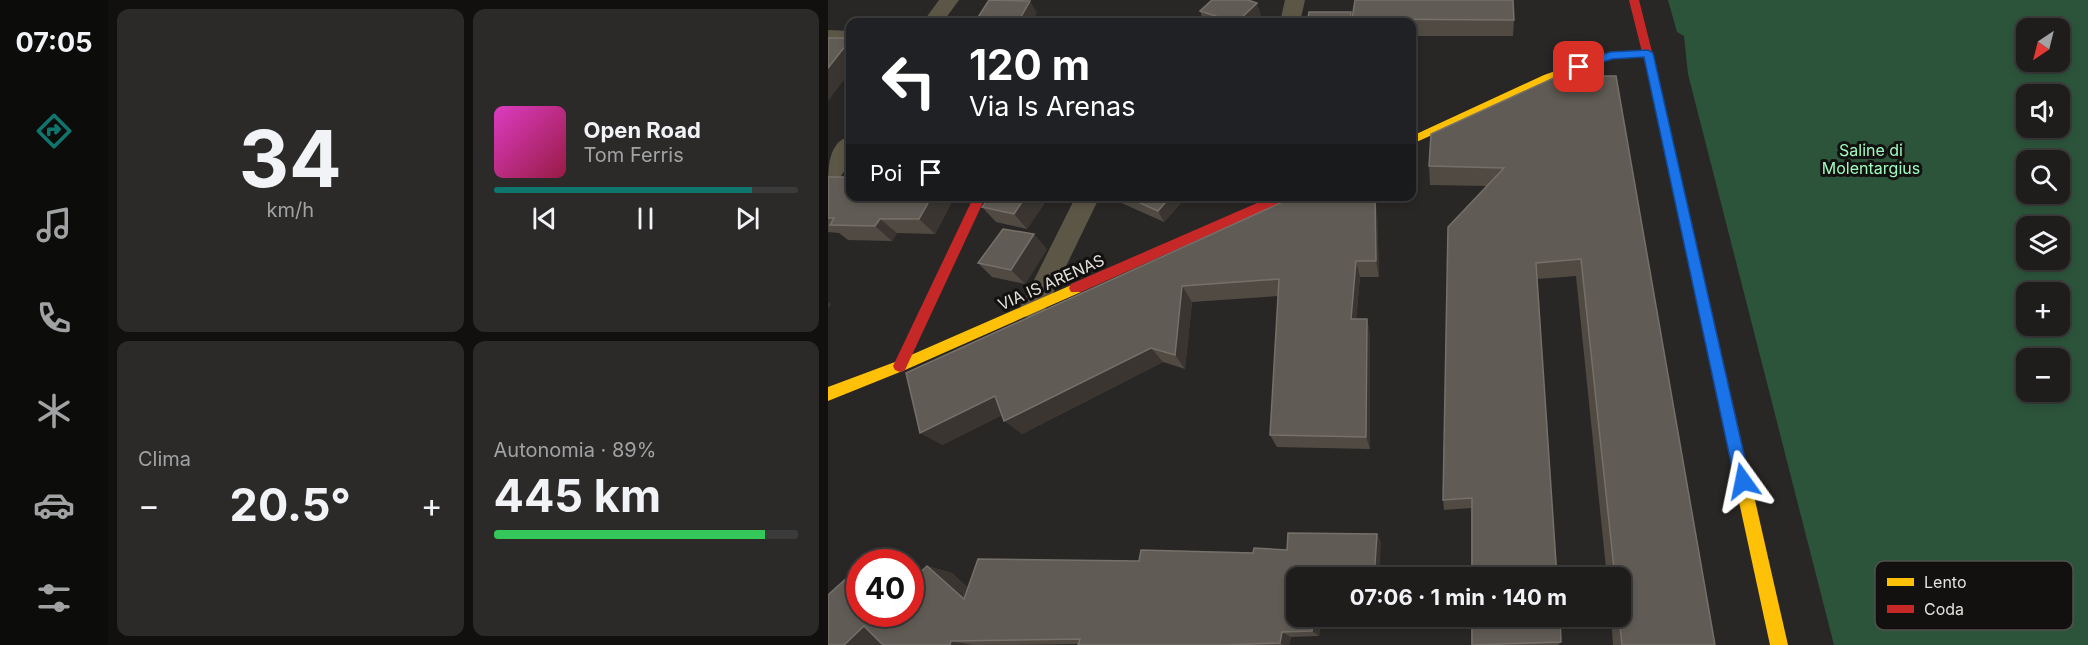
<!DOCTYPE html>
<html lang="it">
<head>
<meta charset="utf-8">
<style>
	:root { --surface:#1f1d1c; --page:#2c2a29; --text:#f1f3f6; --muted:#a1a2a3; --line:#3c3b3b; --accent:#0f766e }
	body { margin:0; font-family:Inter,sans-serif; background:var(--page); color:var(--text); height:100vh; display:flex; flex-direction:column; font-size:22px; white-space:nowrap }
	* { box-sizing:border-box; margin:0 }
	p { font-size:20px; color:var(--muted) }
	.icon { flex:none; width:33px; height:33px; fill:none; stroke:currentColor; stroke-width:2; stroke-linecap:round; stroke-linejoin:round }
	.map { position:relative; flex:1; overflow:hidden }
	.drawer { display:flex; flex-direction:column; gap:9px; padding:9px; background:#11100f; width:720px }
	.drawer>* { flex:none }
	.guide { position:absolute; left:18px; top:18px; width:570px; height:183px; border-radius:12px; box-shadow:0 3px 9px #0003,0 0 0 2px var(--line); background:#202124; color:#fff; overflow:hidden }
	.needle { width:39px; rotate:215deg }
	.controls { position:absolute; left:1188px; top:18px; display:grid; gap:12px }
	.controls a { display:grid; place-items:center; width:54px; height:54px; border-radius:12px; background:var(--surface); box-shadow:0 3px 9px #0003,0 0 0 2px var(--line); font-size:30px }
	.speed { position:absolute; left:18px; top:549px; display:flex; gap:12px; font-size:30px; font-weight:700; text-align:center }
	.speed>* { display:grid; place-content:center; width:78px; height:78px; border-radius:50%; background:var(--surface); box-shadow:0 3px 9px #0003,0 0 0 2px var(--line); line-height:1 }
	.speed .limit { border:9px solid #d22; background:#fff; color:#111 }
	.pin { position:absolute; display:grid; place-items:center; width:51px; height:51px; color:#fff; margin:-26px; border-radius:12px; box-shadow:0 3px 9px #0006 }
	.me { position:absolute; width:66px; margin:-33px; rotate:348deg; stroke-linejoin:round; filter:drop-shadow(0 0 4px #0008) }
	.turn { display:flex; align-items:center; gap:21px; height:126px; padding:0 24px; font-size:27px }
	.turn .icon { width:78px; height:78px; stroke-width:2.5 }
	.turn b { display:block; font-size:42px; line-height:51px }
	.then { display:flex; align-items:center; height:57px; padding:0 24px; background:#0003; gap:12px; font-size:22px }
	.big { font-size:45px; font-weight:700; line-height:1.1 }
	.drawer .tile { flex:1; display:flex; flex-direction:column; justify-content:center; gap:9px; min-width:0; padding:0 21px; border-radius:12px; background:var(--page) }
	.drawer .dial { align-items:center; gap:0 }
	.dial b { font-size:78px; line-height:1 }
	.song { display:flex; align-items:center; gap:18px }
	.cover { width:72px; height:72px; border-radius:9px; background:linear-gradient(135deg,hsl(310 70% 55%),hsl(340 70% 35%)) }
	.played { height:6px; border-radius:3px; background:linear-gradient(90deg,var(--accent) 85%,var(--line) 85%) }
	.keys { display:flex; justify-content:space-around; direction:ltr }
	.heat { display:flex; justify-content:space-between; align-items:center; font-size:33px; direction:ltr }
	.charge { height:9px; border-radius:4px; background:linear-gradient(90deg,#34c759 89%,var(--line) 0) }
	.drawer .tiles { flex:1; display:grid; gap:9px; grid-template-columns:repeat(2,1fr) }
	.trip { position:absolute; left:458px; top:567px; width:345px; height:60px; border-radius:12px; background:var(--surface); box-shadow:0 3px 9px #0003,0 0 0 2px var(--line); font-weight:700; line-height:60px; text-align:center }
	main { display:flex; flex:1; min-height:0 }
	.tabs { display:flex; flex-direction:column; width:108px; justify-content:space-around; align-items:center; background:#0c0c0b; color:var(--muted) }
	.tabs .icon { width:42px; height:42px }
	.tabs .current { color:var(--accent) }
	.tabs b { font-size:27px; color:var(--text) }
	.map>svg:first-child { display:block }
	.green { fill:#2c543b; fill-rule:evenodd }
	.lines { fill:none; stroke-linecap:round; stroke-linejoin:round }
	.street { fill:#5c5646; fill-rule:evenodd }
	.slow { fill:#ffc107; fill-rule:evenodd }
	.jam { fill:#c62828; fill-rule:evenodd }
	.wall { fill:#504a43 }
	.shaded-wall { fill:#3a3530 }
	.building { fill:#605b54; stroke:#757069; stroke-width:1.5 }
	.route { fill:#1a73e8; stroke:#114b97; stroke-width:1.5 }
	.labels { text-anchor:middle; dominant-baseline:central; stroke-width:6; stroke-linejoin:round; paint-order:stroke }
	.park-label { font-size:16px; fill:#a0fabf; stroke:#12110f }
	.street-label { font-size:16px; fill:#e4e2df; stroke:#12110f }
	.key { fill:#12110f; stroke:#51504d; stroke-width:1.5 }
	.key-label { font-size:16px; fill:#e4e2df }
</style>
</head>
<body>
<main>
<nav class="tabs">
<b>07:05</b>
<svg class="icon current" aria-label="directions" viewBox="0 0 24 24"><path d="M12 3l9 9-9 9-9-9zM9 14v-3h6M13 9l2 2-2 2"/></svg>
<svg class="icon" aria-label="music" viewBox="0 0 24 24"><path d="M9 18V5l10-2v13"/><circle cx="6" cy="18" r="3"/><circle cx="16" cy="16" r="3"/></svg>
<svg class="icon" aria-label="phone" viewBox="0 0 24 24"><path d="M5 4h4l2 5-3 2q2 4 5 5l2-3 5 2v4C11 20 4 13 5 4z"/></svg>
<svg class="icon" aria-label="climate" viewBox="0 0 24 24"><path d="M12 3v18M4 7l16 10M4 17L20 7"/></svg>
<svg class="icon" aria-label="car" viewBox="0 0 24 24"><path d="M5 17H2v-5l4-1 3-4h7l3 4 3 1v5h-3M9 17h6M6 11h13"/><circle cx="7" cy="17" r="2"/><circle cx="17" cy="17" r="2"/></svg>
<svg class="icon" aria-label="filters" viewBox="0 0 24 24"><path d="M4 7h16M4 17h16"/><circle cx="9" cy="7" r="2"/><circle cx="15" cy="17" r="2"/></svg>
</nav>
<section class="drawer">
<div class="tiles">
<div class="tile dial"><b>34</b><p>km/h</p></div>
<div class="tile">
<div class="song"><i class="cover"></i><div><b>Open Road</b><p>Tom Ferris</p></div></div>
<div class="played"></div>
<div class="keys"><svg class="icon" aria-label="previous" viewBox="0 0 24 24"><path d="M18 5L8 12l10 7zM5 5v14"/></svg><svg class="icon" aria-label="pause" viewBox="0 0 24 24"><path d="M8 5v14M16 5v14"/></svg><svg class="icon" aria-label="next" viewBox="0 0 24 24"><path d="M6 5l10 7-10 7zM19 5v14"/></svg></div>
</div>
<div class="tile"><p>Clima</p>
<div class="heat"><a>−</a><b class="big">20.5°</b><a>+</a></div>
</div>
<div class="tile"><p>Autonomia · 89%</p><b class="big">445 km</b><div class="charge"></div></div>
</div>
</section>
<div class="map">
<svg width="1260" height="645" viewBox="0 0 1260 645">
	<rect width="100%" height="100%" fill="#292725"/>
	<path class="green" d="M840 0H1260V645H1006L860 74 856 36 849 32ZM1198 28H1232V62H1198ZM1198 94H1232V128H1198ZM1198 160H1232V194H1198ZM1232 226V260H1198V226ZM1232 292V326H1198V292ZM1232 358V392H1198V358Z"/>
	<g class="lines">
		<g class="street">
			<path d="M111 0H131L115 22H95Z"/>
			<path d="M457 0H477L472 22H452Z"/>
			<path d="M0 30 22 31V43L0 42Z"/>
			<path d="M22 136V162L8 184 0 187C0 168 0 142 22 136Z"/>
			<path d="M248 196H272L214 316 205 319 196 316 192 308Z"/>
		</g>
		<g class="slow">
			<path d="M820 50 825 53 824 55 783 58 724 81 584 144V136L716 75 778 53Z"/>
			<path d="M248 283 253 284 255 288 253 292 77 370 0 401V387L67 362Z"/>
			<path d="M913 467 918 469 921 474 960 645H942L905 474 908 469Z"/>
		</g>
		<g class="jam">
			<path d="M801 0H811L833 88 921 474 918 479 913 481 908 479 905 474 823 88Z"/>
			<path d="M146 196H158L77 370 72 372 67 370 65 366Z"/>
			<path d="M445 196H464L462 199 253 292H243L241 288 243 284Z"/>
		</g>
	</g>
	<g class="wall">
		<path d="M372 11 433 15 425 22H376Z"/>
		<path d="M523 12 524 18 686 20 685 36H584V22H479Z"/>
		<path d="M730 76 887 645H785L783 616H792V578H779L748 276 709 279 729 578H643V508L616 510 615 500 659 186 602 185 601 166Z"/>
		<path d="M0 177 127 196 107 234 69 233 64 241 20 240 11 233 0 232Z"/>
		<path d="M163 196H209L216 204 199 229 168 222 154 207Z"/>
		<path d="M278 196H359L336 222Z"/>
		<path d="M549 212 551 277H532L528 319H539L542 335V449L449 447 442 435 450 296 364 302 357 369 335 362 194 434 174 415 114 445 78 373Z"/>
		<path d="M219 249 197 284 164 277 150 263Z"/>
		<path d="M549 534 553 543 468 616H549V619L493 620 491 636 463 637 461 645H250L251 644 182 645H55L53 643 51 645H0L82 614 99 566 124 573 140 588 311 561 459 550Z"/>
		<path d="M643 616H732L733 642 730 645H643Z"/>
	</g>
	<g class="shaded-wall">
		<path d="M202 1 209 13 204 22H190Z"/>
		<path d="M429 3 433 15 425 22H409Z"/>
		<path d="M22 40V72L0 101V68Z"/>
		<path d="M104 196H127L107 234 91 219Z"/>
		<path d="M198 196H209L216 204 199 229 186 214Z"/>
		<path d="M343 196H359L336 222 330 211Z"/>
		<path d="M547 196 549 212 551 277 548 261Z"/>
		<path d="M52 219 69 233 64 241 47 226Z"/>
		<path d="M206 234 219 249 197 284 183 270Z"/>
		<path d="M528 261 532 277 527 335 523 319Z"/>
		<path d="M354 286 364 302 357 369 347 355Z"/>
		<path d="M0 302 3 304 0 309Z"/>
		<path d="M539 319 542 335V449L538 437Z"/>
		<path d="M323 348 335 362 194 434 176 421Z"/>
		<path d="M167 396 185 410 114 445 92 433Z"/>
		<path d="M549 534 553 543 551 578H546Z"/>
		<path d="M99 566 124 573 159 606 136 599Z"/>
		<path d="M486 616H489L493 620 491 636 484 631Z"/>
		<path d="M36 626 65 631 51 645H16Z"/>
		<path d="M454 632 463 637 461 645H456L452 643Z"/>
		<path d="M123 641 145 645H122Z"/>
	</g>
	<g class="building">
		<path d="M161 0 202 1 190 22H147Z"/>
		<path d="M384 0H420L429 3 409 22H406L372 11Z"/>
		<path d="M527 0H685L686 20 524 19Z"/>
		<path d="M481 12H523L522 22H479Z"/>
		<path d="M0 38H22V40L0 68Z"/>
		<path d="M730 76H788L887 645H794L791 616H792V578H787L753 259 708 263 729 578H644V498L615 500 620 227 676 168 601 166 603 134Z"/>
		<path d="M0 177H22V196H104L91 219H52L47 226 2 225 6 218H0Z"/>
		<path d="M163 196H198L186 214 154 207Z"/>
		<path d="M297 196H343L330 211Z"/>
		<path d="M468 196H547L548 261H528L523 319H539L538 437 442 435 451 279 354 286 347 355 323 348 176 421 167 396 92 433 78 373Z"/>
		<path d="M175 229 206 234 183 270 150 263Z"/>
		<path d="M460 533 549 534 546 578H468V616H486L484 631 454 632 452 643 398 645H250L252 639 123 641 122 645H55L36 626 16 645H0V595L32 566V614H82V582L99 566 136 599 150 559 311 561 313 550 425 553 426 548 459 550Z"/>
		<path d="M644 616H732L733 642 644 645Z"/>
	</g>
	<path class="route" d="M820 50 825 53 922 481 920 486 915 488 909 486 907 481 816 57 784 59 751 70 746 67 782 52Z"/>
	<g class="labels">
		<g class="park-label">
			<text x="1043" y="150">Saline di<tspan x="1043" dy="18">Molentargius</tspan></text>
		</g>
		<g class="street-label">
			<text transform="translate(223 282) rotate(-24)">VIA IS ARENAS</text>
		</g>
	</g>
	<rect x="1047" y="561" width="198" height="69" rx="9" class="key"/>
	<rect x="1059" y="578" width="27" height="8" fill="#ffc107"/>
	<rect x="1059" y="605" width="27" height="8" fill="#c62828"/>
	<g class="key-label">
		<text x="1096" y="588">Lento</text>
		<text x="1096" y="615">Coda</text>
	</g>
</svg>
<div class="controls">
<a><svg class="needle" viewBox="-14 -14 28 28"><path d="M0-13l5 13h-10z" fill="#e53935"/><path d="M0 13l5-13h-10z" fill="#a1a2a3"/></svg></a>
<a><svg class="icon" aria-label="sound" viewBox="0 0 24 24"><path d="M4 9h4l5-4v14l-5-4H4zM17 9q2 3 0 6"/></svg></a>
<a><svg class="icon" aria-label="search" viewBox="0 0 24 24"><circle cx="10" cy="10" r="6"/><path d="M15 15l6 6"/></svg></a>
<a><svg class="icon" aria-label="layers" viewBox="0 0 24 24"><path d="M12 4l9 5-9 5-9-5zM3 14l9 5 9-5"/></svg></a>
<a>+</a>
<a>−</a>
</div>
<div class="speed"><div class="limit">40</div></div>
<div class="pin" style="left:751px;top:67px;background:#d93025"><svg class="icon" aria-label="arrive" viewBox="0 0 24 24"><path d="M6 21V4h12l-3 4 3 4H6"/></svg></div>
<svg class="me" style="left:915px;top:481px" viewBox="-20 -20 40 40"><path d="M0-17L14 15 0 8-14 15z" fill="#1a73e8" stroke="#fff" stroke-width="4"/></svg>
<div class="trip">07:06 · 1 min · 140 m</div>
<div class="guide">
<div class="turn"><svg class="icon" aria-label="left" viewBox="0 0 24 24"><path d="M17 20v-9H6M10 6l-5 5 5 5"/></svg><div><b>120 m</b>Via Is Arenas</div></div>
<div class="then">Poi<svg class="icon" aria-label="arrive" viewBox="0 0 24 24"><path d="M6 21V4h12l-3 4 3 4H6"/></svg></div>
</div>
</div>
</main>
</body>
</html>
